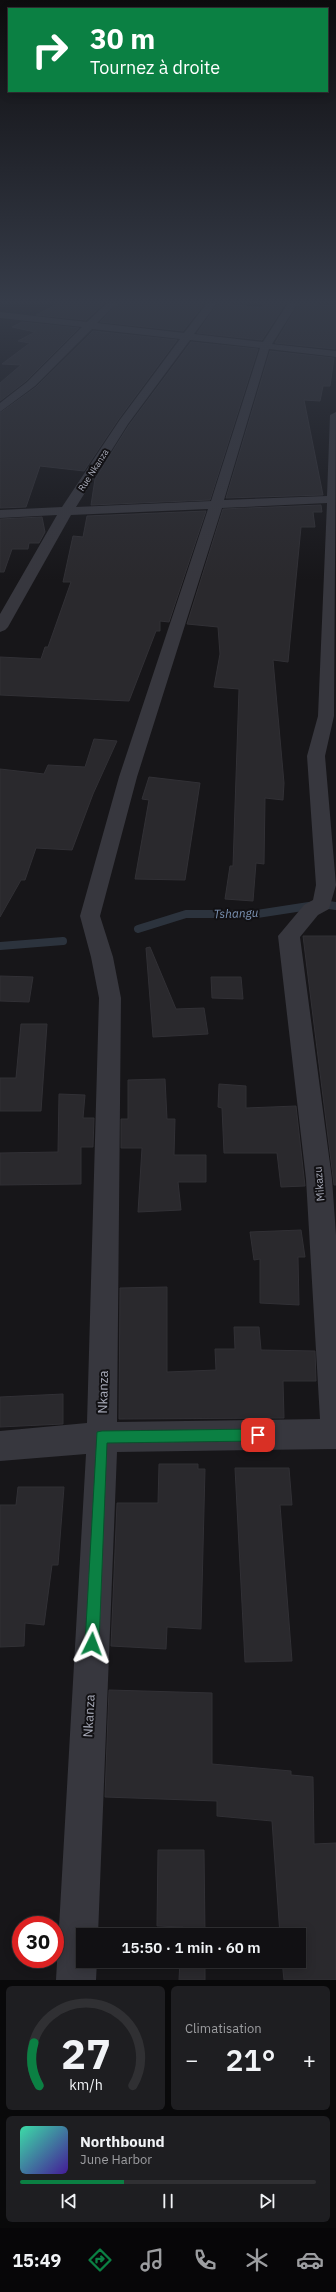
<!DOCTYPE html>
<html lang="fr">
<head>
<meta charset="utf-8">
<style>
	:root { --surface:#111013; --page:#1e1e21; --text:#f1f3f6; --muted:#9c9da0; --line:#303033; --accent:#0b8043 }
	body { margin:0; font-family:"IBM Plex Sans",sans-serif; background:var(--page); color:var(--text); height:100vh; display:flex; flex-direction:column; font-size:15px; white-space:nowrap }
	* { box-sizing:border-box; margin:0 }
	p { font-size:13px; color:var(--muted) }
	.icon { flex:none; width:22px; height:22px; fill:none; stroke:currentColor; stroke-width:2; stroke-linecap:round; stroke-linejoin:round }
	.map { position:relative; height:1980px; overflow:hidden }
	.panel { display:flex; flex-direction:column; gap:6px; padding:6px; background:#09090a; flex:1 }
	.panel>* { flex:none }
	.top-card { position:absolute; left:8px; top:8px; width:320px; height:84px; border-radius:0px; box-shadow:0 2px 10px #0003,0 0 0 1px var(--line); background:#0b8043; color:#fff; overflow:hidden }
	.speed { position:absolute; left:12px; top:1916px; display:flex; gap:8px; font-size:20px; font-weight:700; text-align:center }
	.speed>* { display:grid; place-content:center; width:52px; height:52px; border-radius:50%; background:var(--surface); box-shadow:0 2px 10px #0003,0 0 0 1px var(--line); line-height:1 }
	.speed .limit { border:6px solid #d22; background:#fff; color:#111 }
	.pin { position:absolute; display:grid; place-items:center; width:34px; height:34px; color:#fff; margin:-17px; border-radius:8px; box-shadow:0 2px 6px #0006 }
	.me { position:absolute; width:44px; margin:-22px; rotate:3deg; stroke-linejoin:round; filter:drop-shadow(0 0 3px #0008) }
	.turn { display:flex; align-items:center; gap:14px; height:84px; padding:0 16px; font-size:18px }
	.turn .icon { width:52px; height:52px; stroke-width:2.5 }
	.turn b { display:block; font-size:28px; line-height:34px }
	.big { font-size:30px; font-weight:600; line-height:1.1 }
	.panel .widget { flex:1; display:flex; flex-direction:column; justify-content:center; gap:6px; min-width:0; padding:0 14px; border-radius:6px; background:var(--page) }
	.panel .dial { align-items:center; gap:0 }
	.dial svg { height:104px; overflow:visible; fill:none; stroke:var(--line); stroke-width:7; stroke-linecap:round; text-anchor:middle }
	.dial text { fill:var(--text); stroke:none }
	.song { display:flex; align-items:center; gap:12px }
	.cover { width:48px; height:48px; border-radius:6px; background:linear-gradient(135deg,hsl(160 70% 55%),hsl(260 70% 35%)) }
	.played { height:4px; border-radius:2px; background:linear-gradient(90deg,var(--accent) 35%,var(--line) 35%) }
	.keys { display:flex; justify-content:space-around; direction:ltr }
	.heat { display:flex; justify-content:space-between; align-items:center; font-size:22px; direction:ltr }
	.panel .tiles { flex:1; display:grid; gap:6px; grid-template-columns:1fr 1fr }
	.widget:last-child { grid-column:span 2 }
	.trip { position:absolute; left:76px; top:1928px; width:230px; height:40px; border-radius:0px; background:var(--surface); box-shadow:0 2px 10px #0003,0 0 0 1px var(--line); font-weight:600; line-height:40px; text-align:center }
	.tab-bar { display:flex; height:64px; justify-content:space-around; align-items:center; background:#070608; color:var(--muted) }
	.tab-bar .icon { width:28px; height:28px }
	.tab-bar .current { color:var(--accent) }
	.tab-bar b { font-size:18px; color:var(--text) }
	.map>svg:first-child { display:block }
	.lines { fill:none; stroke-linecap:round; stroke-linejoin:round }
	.stream { stroke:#2c333d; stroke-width:8 }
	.building { fill:#2a292d; stroke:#313035 }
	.minor { fill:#37373e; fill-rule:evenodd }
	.route { fill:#0b8043; stroke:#07532c }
	.labels { text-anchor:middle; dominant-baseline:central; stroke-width:4; stroke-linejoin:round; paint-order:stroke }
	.far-street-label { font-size:9px; fill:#a8abb9; stroke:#121114 }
	.street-label { font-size:11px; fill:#a8abb9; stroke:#121114 }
	.water-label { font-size:12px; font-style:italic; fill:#7d95b6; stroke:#121114 }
	.near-street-label { font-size:13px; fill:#a8abb9; stroke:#121114 }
</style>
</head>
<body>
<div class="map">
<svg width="336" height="1980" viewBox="0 0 336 1980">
	<rect width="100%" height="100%" fill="#171619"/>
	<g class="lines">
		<g class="stream">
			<path d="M138 929 186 914H257L322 904 336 906"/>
			<path d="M0 946 63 941"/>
		</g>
	</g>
	<g class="building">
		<path d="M59 303H105L86 320 36 315Z"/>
		<path d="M118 303H205L183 331 100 322Z"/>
		<path d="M218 303 262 308 263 303H286L262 340 197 333Z"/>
		<path d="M299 303 336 306 335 349 275 343Z"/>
		<path d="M22 322 79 328 26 381 0 401V383L21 365 2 364 30 343 18 341 35 332 12 327Z"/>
		<path d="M93 331 177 340 118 420 84 471 40 466 26 507 0 508V413L36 387Z"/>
		<path d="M191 342 258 349 210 500 91 505 95 479 129 425Z"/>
		<path d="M270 351 334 358 330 386H323L320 401 304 400 323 495 226 498Z"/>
		<path d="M321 505 322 512H313L315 527H301L288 662 273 660 284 783 283 800 265 798 264 864 256 863 253 901 225 899 230 866H233L239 689 214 687 220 654 218 627 187 624 223 509Z"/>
		<path d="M206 511 169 622 160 621V631H156L129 701 0 695V657L41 659 45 647H48L71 582H63L73 536 83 537 87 516Z"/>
		<path d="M42 517 45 532 39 543H29L28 549H12L4 572H0V519Z"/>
		<path d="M94 739 117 741 93 794 72 850 36 848 25 880H21L0 917V769L44 774 48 765 85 767Z"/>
		<path d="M149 777 200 783 185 880 135 879 149 800 142 799Z"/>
		<path d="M303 936H336V1185H334Z"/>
		<path d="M150 947 176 1009 204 1008 208 1034 153 1037 146 948Z"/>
		<path d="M0 976 33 977 29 1002 0 1001Z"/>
		<path d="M211 977H241L243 999 212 998Z"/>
		<path d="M21 1024H47L41 1111H0V1078H16Z"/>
		<path d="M165 1079 167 1119H175L174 1155H206V1182H178L181 1210 138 1212 142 1148H121V1119H128V1080Z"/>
		<path d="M219 1084 246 1086V1108L296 1106 305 1186 281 1187 277 1153H224L222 1108 218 1107Z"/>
		<path d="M59 1094 85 1095 83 1118H94L93 1147H81V1184L0 1185V1153L58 1152Z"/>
		<path d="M301 1230 305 1257H298L299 1305 260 1303V1259L254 1260 250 1232Z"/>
		<path d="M167 1287V1372L216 1370 215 1349H235L234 1327H259L261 1350 315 1351 316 1381H283L284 1418 119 1419 120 1288Z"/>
		<path d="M63 1394V1424L0 1427V1397Z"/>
		<path d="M159 1464H198V1469H205L201 1629 167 1627 166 1649 111 1646 117 1503H158Z"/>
		<path d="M235 1468H289L292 1505H280L292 1661 245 1662Z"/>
		<path d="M18 1487H64L58 1565H52L44 1625 25 1623 24 1646 0 1647V1505H16Z"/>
		<path d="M109 1690 212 1693V1764L291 1771V1775L313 1777 314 1844 336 1843V1980H284L282 1961H299V1935H280L272 1821 217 1816V1801L105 1797Z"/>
		<path d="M158 1850H204L205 1935H182L183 1927 157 1926Z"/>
		<path d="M180 1961H205V1980H179Z"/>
	</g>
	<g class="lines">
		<path class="minor" d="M107 303H117L97 323 184 333 207 303H217L194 334 263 342 288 303H298L272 344 336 351V357L269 349 224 500 327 496 330 415 336 412 334 716 325 756 336 885 329 909 318 915 300 937 332 1179 336 1235V1449L117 1452 98 1935H83V1961H97L96 1980H56L86 1454 0 1461V1431L87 1423 99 998 91 957 80 916 119 777 208 509 71 515 8 627 5 630 0 632V614L57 515 0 518V510L62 507 119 421 180 339 92 329 35 386 0 412V403L27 382 82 327 0 318V312L87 322ZM190 340 260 348 211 501 76 507 128 424ZM327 503 318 716 307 756 316 885 313 900 304 905 278 936 306 1179 320 1419 117 1422 121 998 113 957 100 916 137 777 222 508Z"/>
	</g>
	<linearGradient id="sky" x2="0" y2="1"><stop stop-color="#0d0c0e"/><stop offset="0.52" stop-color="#363c49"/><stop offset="1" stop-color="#363c49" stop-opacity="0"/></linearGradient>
	<rect width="336" height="580" fill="url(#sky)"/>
	<path class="route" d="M258 1429 262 1431 264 1435 262 1440 258 1441 107 1443 99 1644 97 1649 92 1652 87 1649 85 1644 97 1432 102 1431Z"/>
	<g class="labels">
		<g class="far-street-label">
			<text transform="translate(93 470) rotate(-57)">Rue Nkanza</text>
		</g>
		<g class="street-label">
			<text transform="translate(319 1184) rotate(-95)">Mikazu</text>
		</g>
		<g class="water-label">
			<text transform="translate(236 913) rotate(-2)">Tshangu</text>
		</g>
		<g class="near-street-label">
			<text transform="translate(103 1392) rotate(-89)">Nkanza</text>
			<text transform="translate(89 1716) rotate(-87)">Nkanza</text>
		</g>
	</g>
</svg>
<div class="speed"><div class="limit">30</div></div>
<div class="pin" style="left:258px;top:1435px;background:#d93025"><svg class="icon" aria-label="arrive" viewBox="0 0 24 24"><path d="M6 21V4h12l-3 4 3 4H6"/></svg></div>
<svg class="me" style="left:92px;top:1644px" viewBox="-20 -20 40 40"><path d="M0-17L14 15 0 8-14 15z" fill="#0b8043" stroke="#fff" stroke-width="4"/></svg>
<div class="trip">15:50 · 1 min · 60 m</div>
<div class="top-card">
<div class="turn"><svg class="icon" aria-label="right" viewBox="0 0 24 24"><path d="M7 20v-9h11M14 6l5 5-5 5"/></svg><div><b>30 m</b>Tournez à droite</div></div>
</div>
</div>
<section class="panel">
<div class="tiles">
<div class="widget dial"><svg viewBox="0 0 100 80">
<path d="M14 69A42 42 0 1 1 86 69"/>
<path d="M14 69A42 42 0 0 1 10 36" stroke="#0b8043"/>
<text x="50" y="56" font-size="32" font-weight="700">27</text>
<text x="50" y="72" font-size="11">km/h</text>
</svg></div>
<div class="widget"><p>Climatisation</p>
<div class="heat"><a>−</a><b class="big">21°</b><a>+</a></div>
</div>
<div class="widget">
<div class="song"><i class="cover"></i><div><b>Northbound</b><p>June Harbor</p></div></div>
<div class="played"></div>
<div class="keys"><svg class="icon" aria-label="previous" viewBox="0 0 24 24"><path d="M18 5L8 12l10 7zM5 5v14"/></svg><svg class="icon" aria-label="pause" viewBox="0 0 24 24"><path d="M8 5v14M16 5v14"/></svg><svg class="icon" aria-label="next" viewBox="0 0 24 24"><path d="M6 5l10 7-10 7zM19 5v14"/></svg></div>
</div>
</div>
</section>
<nav class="tab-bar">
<b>15:49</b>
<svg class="icon current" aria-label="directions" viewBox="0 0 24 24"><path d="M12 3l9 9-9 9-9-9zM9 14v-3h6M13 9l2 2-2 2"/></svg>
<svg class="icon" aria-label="music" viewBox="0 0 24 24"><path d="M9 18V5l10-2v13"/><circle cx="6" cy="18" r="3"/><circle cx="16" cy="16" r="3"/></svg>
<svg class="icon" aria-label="phone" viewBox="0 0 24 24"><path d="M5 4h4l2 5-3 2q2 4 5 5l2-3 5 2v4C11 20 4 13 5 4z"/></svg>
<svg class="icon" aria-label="climate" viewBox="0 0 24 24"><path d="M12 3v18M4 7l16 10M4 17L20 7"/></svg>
<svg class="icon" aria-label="car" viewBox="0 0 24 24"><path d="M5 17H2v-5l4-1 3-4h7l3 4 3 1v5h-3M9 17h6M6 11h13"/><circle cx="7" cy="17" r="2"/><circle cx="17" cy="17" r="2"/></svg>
</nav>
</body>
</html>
